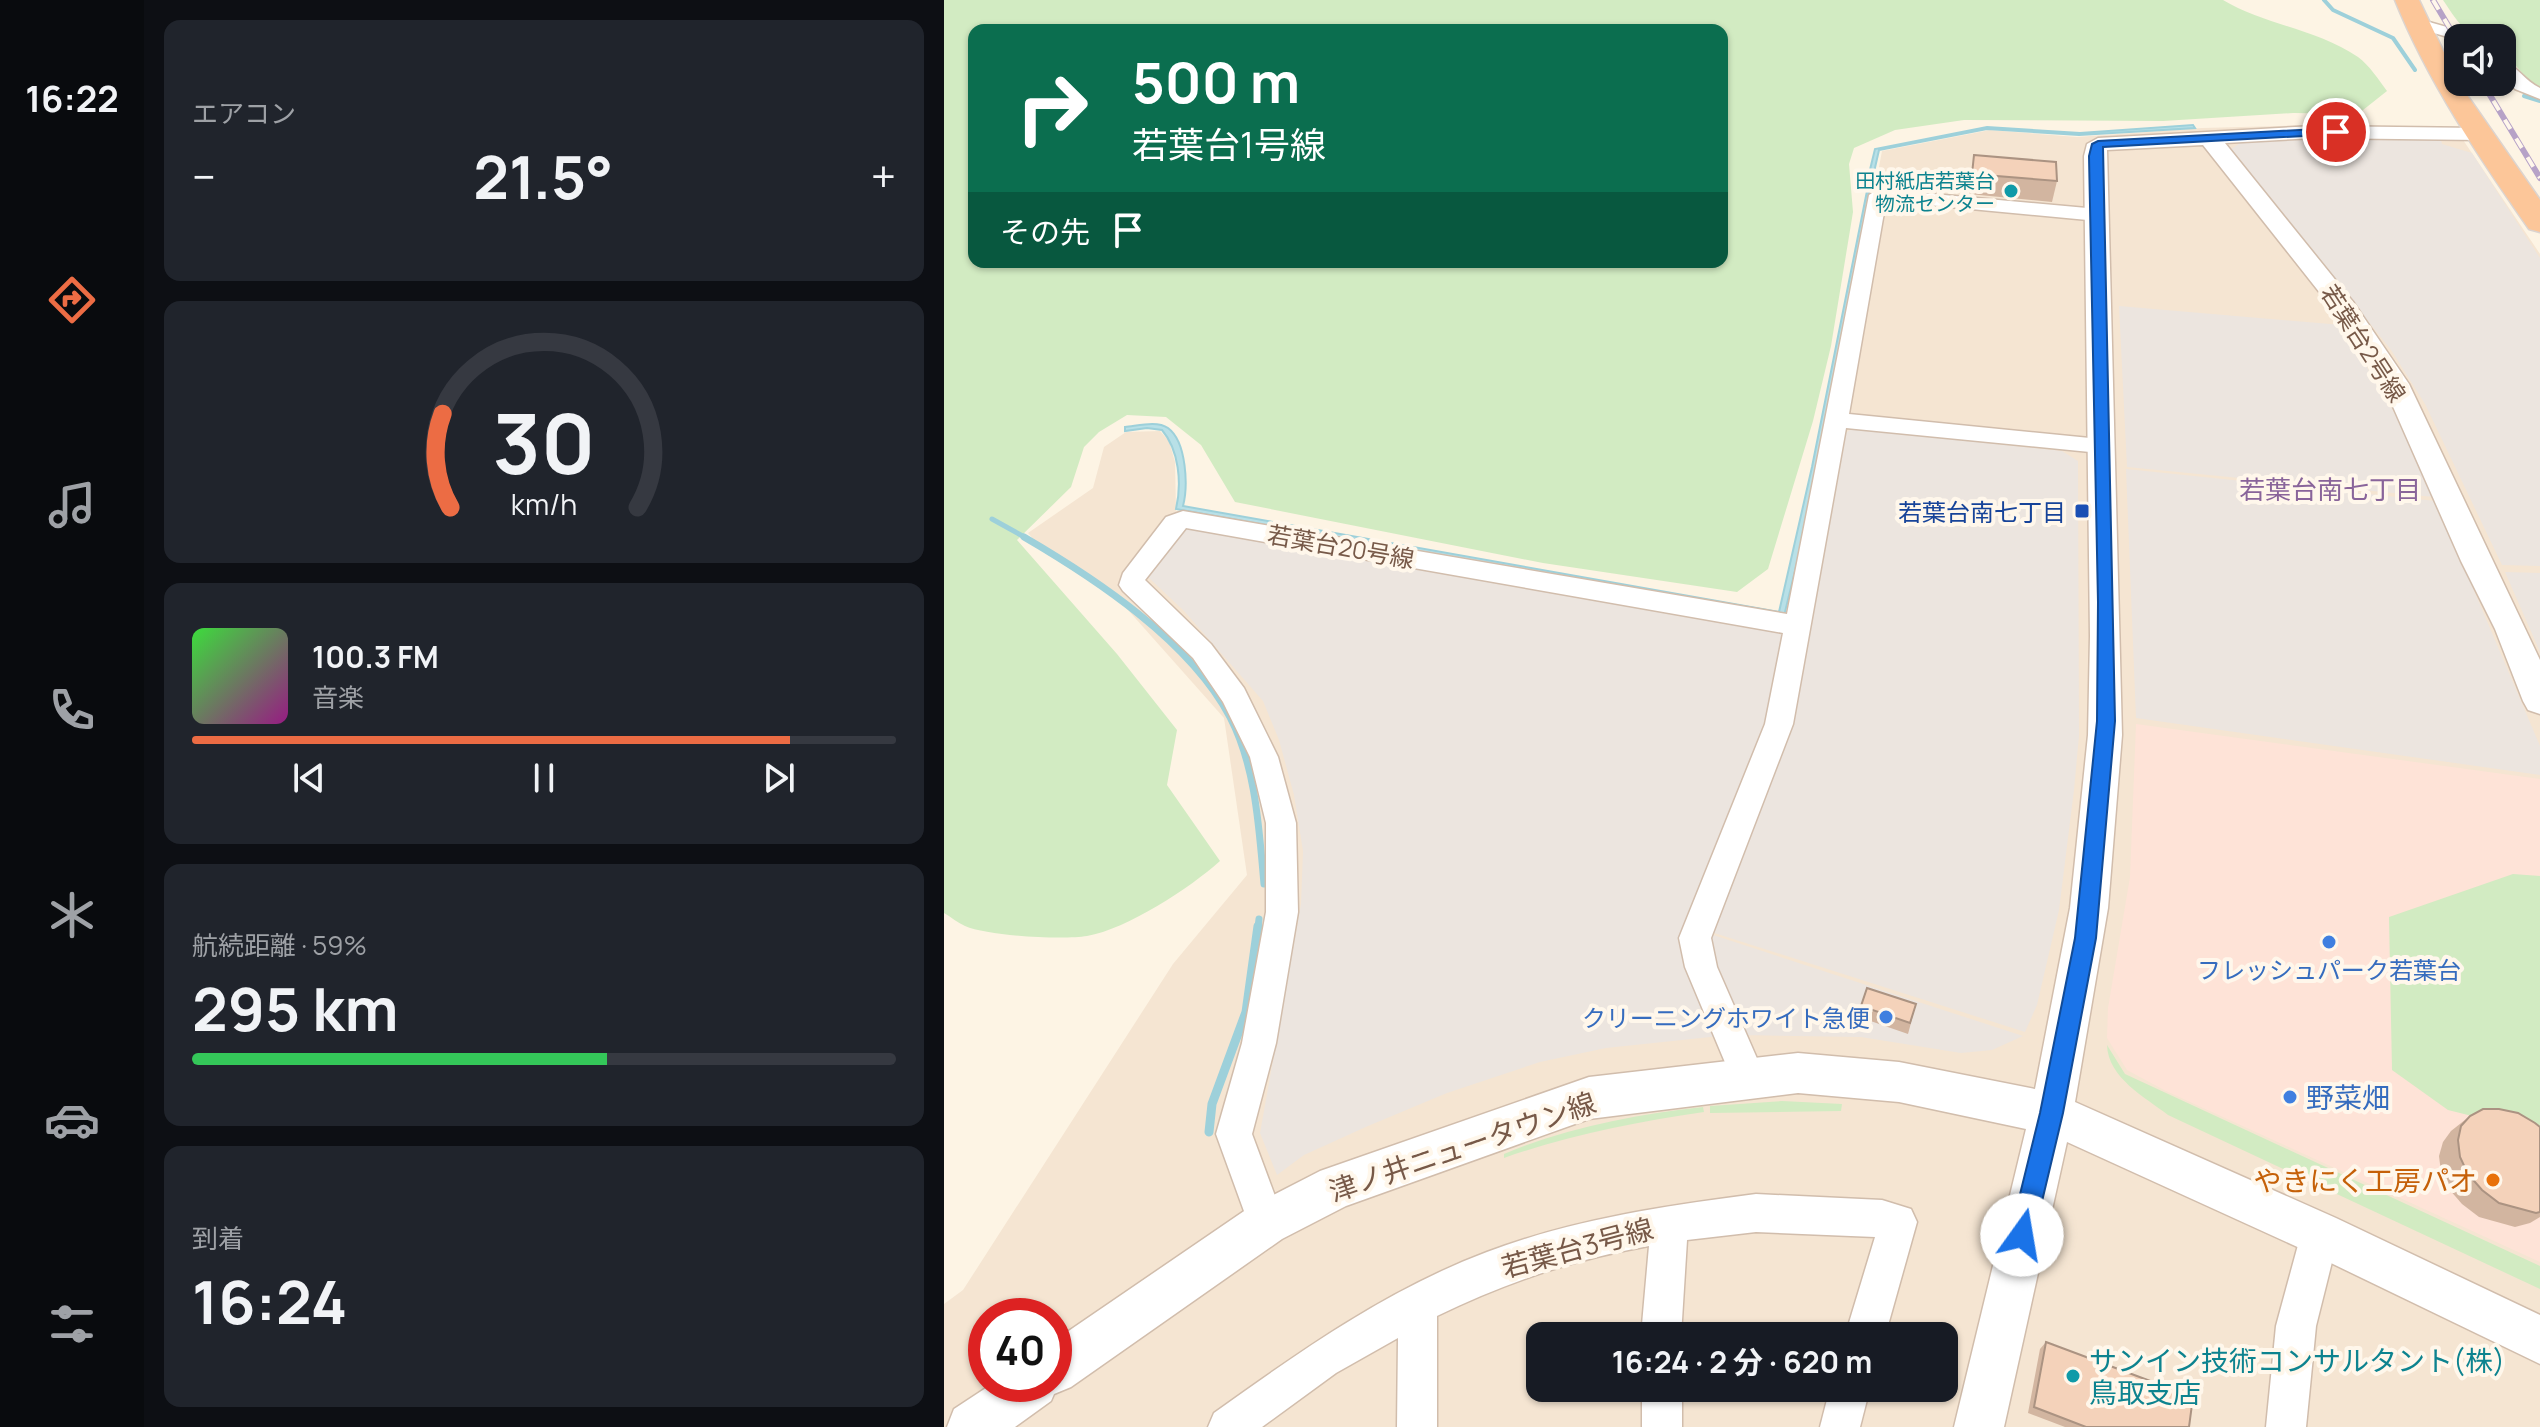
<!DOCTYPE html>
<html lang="ja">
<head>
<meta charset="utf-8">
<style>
	:root { --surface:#171b24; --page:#20242c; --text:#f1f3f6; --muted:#9ea1a6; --line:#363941; --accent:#ec6c44 }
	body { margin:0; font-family:Manrope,"Noto Sans JP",sans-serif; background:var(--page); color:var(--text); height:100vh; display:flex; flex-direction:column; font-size:30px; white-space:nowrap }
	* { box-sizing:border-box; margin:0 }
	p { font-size:26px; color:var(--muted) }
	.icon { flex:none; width:44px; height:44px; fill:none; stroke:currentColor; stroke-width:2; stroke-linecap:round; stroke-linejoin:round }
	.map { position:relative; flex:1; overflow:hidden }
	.panel { display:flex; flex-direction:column; gap:20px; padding:20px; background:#0d0f14; width:800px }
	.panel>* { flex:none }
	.guide { position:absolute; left:24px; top:24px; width:760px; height:244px; border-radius:16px; box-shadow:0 2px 6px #0004; background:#0b6e4f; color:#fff; overflow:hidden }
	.controls { position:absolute; left:1500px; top:24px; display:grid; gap:16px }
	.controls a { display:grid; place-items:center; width:72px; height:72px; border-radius:16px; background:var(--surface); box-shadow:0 2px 6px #0004; font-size:40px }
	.speed { position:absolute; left:24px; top:1298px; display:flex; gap:16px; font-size:40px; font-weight:700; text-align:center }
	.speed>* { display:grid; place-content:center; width:104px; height:104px; border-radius:50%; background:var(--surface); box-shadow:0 2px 6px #0004; line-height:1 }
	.speed .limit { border:12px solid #d22; background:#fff; color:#111 }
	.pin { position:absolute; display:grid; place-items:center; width:68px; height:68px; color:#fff; margin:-34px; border:4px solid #fff; border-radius:50%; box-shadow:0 2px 8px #0007 }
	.me { position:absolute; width:88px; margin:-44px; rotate:13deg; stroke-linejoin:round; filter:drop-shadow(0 0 6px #0008) }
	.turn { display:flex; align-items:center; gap:28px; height:168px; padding:0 32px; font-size:36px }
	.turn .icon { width:104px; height:104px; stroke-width:2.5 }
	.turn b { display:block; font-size:56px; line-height:68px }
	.then { display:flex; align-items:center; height:76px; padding:0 32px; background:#0003; gap:16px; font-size:30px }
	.big { font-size:60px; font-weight:700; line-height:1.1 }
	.panel .widget { flex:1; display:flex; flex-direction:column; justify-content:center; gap:12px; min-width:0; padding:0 28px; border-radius:16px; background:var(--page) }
	.panel .dial { align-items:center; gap:0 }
	.dial svg { height:208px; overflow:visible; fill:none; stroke:var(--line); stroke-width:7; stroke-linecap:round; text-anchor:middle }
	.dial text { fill:var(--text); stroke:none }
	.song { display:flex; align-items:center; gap:24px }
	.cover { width:96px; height:96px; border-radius:12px; background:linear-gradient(135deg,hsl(120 70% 55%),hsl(310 70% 35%)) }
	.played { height:8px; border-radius:4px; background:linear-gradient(90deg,var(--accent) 85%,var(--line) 85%) }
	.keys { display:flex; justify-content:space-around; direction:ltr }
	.heat { display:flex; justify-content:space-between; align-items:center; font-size:44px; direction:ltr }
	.charge { height:12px; border-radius:6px; background:linear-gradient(90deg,#34c759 59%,var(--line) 0) }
	.trip { position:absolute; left:582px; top:1322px; width:432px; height:80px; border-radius:16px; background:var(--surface); box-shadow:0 2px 6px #0004; font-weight:700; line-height:80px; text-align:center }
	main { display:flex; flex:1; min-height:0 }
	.tab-bar { display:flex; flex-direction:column; width:144px; justify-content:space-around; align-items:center; background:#090b0e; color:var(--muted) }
	.tab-bar .icon { width:56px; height:56px }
	.tab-bar .current { color:var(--accent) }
	.tab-bar b { font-size:36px; color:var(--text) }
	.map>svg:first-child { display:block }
	.residential { fill:#f5e5d2; fill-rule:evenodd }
	.commercial { fill:#fee3d7 }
	.industrial { fill:#ece5df }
	.green { fill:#d2ebc2; fill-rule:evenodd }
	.water { fill:#b8e0e7; stroke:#9dd0da; stroke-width:2 }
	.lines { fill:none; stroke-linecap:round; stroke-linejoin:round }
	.stream-far3 { stroke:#9dd0da; stroke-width:4 }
	.stream-far2 { stroke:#9dd0da; stroke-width:5 }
	.stream-far1 { stroke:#9dd0da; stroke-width:7 }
	.stream { stroke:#9dd0da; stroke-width:9 }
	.minor-casing { stroke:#d1bdac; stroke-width:3 }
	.tertiary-casing { stroke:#d1bdac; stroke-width:3 }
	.trunk-casing { stroke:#dcd4cf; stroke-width:3 }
	.minor { fill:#fff; fill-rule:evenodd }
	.tertiary { fill:#fff; fill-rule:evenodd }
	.trunk { fill:#fcc699; fill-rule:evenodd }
	.rail-casing { stroke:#b6a2c7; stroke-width:6 }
	.rail { stroke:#fff7eb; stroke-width:4; stroke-dasharray:11; stroke-linecap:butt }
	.wall { fill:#d2b5a0 }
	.building { fill:#f4d2ba; stroke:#ab9382; stroke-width:2 }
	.route { fill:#1a73e8; stroke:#114b97; stroke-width:2 }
	.culture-dot { fill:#0f9aa8; stroke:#fff7eb; stroke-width:3 }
	.transit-dot { fill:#1a4fb4; stroke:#fff7eb; stroke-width:3 }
	.shop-dot { fill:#3f7fe0; stroke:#fff7eb; stroke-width:3 }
	.food-dot { fill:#e8710a; stroke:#fff7eb; stroke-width:3 }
	.labels { text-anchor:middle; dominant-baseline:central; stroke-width:8; stroke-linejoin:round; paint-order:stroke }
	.far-culture-label { font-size:20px; fill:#0d838f; stroke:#fff7eb; text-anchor:end }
	.street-label { font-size:24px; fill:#775948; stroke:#fff7eb }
	.transit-label { font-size:24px; fill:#164399; stroke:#fff7eb; text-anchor:end }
	.shop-label { font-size:24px; fill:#366cbe; stroke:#fff7eb }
	.neighbourhood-label { font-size:26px; fill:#89649a; stroke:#fff7eb }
	.near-shop-label { font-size:28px; fill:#366cbe; stroke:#fff7eb; text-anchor:start }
	.near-street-label { font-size:28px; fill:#775948; stroke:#fff7eb }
	.near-food-label { font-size:28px; fill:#c56008; stroke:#fff7eb; text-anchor:end }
	.near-culture-label { font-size:28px; fill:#0d838f; stroke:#fff7eb; text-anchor:start }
</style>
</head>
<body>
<main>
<nav class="tab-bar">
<b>16:22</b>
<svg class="icon current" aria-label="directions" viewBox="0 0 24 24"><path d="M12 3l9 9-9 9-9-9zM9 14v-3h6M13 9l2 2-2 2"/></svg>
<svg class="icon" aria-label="music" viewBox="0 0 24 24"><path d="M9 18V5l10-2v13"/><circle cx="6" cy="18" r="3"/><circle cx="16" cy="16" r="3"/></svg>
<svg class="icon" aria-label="phone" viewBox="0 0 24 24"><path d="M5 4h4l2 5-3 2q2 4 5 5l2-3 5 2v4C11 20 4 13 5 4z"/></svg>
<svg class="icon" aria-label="climate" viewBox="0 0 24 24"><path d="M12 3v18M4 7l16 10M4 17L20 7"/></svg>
<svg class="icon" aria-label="car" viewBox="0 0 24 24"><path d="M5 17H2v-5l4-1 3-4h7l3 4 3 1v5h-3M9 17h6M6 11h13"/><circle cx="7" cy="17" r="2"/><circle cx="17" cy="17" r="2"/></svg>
<svg class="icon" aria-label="filters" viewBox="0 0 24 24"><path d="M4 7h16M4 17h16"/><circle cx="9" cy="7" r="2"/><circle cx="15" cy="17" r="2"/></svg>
</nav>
<section class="panel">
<div class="widget"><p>エアコン</p>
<div class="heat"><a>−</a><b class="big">21.5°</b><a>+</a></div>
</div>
<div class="widget dial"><svg viewBox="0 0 100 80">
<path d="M14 69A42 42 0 1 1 86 69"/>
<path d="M14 69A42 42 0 0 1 11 33" stroke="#ec6c44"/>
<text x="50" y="56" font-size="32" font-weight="700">30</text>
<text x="50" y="72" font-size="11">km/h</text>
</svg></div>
<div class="widget">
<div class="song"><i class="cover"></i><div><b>100.3 FM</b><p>音楽</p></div></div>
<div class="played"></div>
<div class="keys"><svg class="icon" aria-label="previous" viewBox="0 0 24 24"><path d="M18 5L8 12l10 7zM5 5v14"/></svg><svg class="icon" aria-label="pause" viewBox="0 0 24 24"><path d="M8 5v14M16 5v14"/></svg><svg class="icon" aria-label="next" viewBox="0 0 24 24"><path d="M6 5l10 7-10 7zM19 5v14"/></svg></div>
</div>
<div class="widget"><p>航続距離 · 59%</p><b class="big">295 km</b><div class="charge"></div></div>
<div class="widget"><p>到着</p><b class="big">16:24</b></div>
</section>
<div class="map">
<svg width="1596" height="1427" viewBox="0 0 1596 1427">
	<rect width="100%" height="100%" fill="#fdf4e4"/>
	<path class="residential" d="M1367 125 1511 128 1596 254V1427H0V1304L19 1290 229 964 303 875 280 718 176 601 101 553 84 533 149 488 160 447 182 432 216 431 225 441 231 462 232 511 840 620 850 615 938 151 1046 130 1133 137 1258 128ZM42 1316H110V1384H42ZM596 1336H1000V1388H596Z"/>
	<path class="commercial" d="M1192 724 1596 779V1262L1222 1091 1183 1070 1163 1038 1164 1008 1186 877Z"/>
	<g class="industrial">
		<path d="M1368 137 1497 140 1498 144 1528 153 1596 258V566L1558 565 1481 404 1447 350 1287 149 1295 144 1293 140Z"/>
		<path d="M1175 306 1398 325 1467 441 1490 497 1183 467Z"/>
		<path d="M908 429 1118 451 1134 461 1135 736 1130 790 1115 910 1093 1005 1081 1032 761 930 797 847 896 436Z"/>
		<path d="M1182 469 1492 501 1596 746V775L1192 718Z"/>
		<path d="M248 526 831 629 844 638 828 711 744 930 776 1036 662 1048 596 1062 503 1093 424 1126 360 1155 333 1175 316 1133 357 904 359 851 350 795 335 740 319 701 240 611 203 576 237 527Z"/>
		<path d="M1561 572 1596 573V652Z"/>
		<path d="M760 932 1079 1036 1048 1050 1017 1053 917 1037 796 1035Z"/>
	</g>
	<g class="green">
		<path d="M0 0H1279C1321 25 1373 29 1414 57 1425 65 1435 80 1443 91L1414 114 1349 113 1219 121 1020 120 951 130 910 148 905 164 909 212 887 346 869 421 824 569 793 592 599 563 291 502 257 445 222 417 183 415 155 432 140 447 127 487 73 540 173 654 233 730 223 785 276 861C246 888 183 929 143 936 118 940 44 936 21 926 14 923 7 917 0 913ZM30 30H778V262H30Z"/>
		<path d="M1499 0H1596V88L1587 83 1558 50V38C1522 38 1518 28 1499 0Z"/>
		<path d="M1569 874 1596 876V1143L1540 1119 1504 1110 1448 1070 1445 917Z"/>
		<path d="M1163 1045 1181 1074 1596 1266V1289L1224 1115C1201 1097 1164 1078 1163 1045Z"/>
		<path d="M838 1101 898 1104 897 1111 766 1113V1106Z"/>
		<path d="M759 1107 760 1112C691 1122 625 1135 560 1158V1154C624 1127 690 1115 759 1107Z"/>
	</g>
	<g class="water">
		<path d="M1249 125 1251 128 1135 135 1043 129 935 150 928 181 923 182 931 149 1043 127 1136 133Z"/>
		<path d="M923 191H925L923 209 860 534 840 616H829L232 509C238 483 235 450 218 430L203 428 181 431V427C193 426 213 420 224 428 243 442 244 487 239 506L835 612 868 467Z"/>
	</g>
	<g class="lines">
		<g class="stream-far3">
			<path d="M1380 0 1389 10 1449 38 1471 70"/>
			<path d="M1580 96 1596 101"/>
		</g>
		<path class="stream-far2" d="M48 519 84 539"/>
		<g class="stream-far1">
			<path d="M80 537C152 579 246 641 286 717 312 767 315 829 320 884"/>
			<path d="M314 928 315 919"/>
		</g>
		<path class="stream" d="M265 1132 268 1104 302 1012 314 926"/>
		<defs>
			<g id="minor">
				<path d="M1471 18 1531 35 1533 38 1514 40 1466 26 1463 23Z"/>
				<path d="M1558 60C1572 65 1581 81 1596 88V99L1571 89 1558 75Z"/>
				<path d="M934 189 1154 209 1163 215 1154 221 942 201 905 414 1156 439 1164 441 1168 446 1164 451 1156 453 902 428 849 724 767 938 773 967 822 1079 817 1091 805 1096 793 1091 741 967 735 938 821 724 839 633 242 528 201 580 267 644 300 688 334 757 352 823 354 912 332 1043 308 1134 341 1223 335 1236 322 1242 309 1236 272 1134 298 1043 322 912V823L306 757 279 702 249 658 179 591 175 585 179 573 222 517 239 511 843 614 925 195Z"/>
				<path d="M812 1194 938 1200 967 1209 973 1222 941 1336H901L931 1237 812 1232 743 1240 737 1336H697L705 1246C631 1259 560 1283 493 1316V1427H453L454 1338 392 1373 318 1427H264L270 1413C355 1352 444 1289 543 1252 630 1219 720 1206 812 1194Z"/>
				<path d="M1376 1215 1389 1221 1395 1234 1372 1326 1362 1427H1322L1332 1326 1357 1234 1363 1221Z"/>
				<rect x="698" y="1388" width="40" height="39"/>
				<path d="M886 1388H926L916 1427H876Z"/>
			</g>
			<path id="tertiary" d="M1371 126 1536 128 1547 134 1536 140 1371 138 1281 143 1410 303 1465 384 1596 660V714L1584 710 1579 701 1551 629 1517 561 1439 384 1391 312 1259 145 1163 150 1178 735 1164 908 1131 1102 1392 1218 1596 1315V1364L1360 1250 1123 1142 1060 1427H1010L1082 1129 955 1102 854 1093 645 1119 402 1206 338 1239 127 1387 110 1394 107 1401 71 1427H3L10 1409 48 1384H110V1341L306 1207 376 1171 645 1077 854 1053 955 1062 1091 1089 1126 908 1144 735 1146 636 1140 156 1143 144 1154 138Z"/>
			<path id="trunk" d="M1451 0H1475L1514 82 1596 200V232L1585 229C1535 157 1484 82 1451 0Z"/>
		</defs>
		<use href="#minor" class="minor-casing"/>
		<use href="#tertiary" class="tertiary-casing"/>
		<use href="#trunk" class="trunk-casing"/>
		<use href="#minor" class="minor"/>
		<use href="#tertiary" class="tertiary"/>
		<use href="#trunk" class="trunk"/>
		<defs>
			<g id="rail">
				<path d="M1489 0 1514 42"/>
				<path d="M1538 82 1596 178"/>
			</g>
		</defs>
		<use href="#rail" class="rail-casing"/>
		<use href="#rail" class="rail"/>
	</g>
	<g class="wall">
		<path d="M1030 155 1113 181 1108 202 1025 194Z"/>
		<path d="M972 1004 964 1034 915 1017 917 1006Z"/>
		<path d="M1526 1116 1596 1127V1217L1586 1223 1571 1227 1535 1217 1518 1204 1505 1189 1497 1172 1495 1156 1499 1142 1507 1131Z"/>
		<path d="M1102 1342 1245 1427H1121L1084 1413 1096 1349Z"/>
	</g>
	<g class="building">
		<path d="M1030 155 1112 162 1113 181 1028 174Z"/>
		<path d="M923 988 972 1004 966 1023 917 1006Z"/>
		<path d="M1539 1109H1555L1574 1113 1591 1123 1596 1127V1212L1592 1213 1555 1203 1538 1190 1524 1174 1516 1157 1514 1140 1517 1126 1526 1116Z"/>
		<path d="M1102 1342 1249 1397 1245 1427H1142L1090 1407Z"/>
	</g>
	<path class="route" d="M1392 128 1396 129V134L1159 147 1171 721 1152 938 1119 1113 1090 1235 1087 1244 1078 1247 1070 1244 1066 1235 1096 1113 1131 938 1153 721 1154 602 1145 156 1148 144 1154 141Z"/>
	<g class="culture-dot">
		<circle cx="1067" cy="191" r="8"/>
		<circle cx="1129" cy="1376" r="8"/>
	</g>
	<rect class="transit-dot" x="1130" y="503" width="16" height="16" rx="4"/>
	<g class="shop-dot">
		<circle cx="1385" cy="942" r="8"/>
		<circle cx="942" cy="1017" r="8"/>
		<circle cx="1346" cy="1097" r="8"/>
	</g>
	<circle class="food-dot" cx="1549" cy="1180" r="8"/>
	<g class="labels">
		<g class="far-culture-label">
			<text x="1051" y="180">田村紙店若葉台<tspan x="1051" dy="23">物流センター</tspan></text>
		</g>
		<g class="street-label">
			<text transform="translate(1420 343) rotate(57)">若葉台2号線</text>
			<text transform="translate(397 546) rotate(10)">若葉台20号線</text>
		</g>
		<g class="transit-label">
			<text x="1122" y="511">若葉台南七丁目</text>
		</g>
		<g class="shop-label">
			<text x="1385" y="969">フレッシュパーク若葉台</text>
			<text x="926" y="1017" text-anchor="end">クリーニングホワイト急便</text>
		</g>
		<g class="neighbourhood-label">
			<text x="1386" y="489">若葉台南七丁目</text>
		</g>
		<g class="near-shop-label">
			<text x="1362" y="1097">野菜畑</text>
		</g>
		<g class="near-street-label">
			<text transform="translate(518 1146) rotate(-19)">津ノ井ニュータウン線</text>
			<text transform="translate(633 1247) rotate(-15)">若葉台3号線</text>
		</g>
		<g class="near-food-label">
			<text x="1533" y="1180">やきにく工房パオ</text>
		</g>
		<g class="near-culture-label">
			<text x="1145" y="1360">サンイン技術コンサルタント(株)<tspan x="1145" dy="32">鳥取支店</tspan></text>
		</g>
	</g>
</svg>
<div class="controls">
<a><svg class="icon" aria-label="sound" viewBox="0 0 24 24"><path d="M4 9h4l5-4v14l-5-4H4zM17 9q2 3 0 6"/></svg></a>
</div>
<div class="speed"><div class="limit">40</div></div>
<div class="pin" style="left:1392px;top:132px;background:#d93025"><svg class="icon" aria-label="arrive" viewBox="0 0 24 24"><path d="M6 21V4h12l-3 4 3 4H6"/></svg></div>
<svg class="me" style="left:1078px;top:1235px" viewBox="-20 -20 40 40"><circle r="19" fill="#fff"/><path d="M0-13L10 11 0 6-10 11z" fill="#1a73e8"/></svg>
<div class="trip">16:24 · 2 分 · 620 m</div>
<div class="guide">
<div class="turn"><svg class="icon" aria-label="right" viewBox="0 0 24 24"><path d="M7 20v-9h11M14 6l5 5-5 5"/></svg><div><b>500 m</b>若葉台1号線</div></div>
<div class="then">その先<svg class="icon" aria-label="arrive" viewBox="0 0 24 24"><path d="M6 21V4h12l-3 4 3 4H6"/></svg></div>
</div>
</div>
</main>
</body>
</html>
